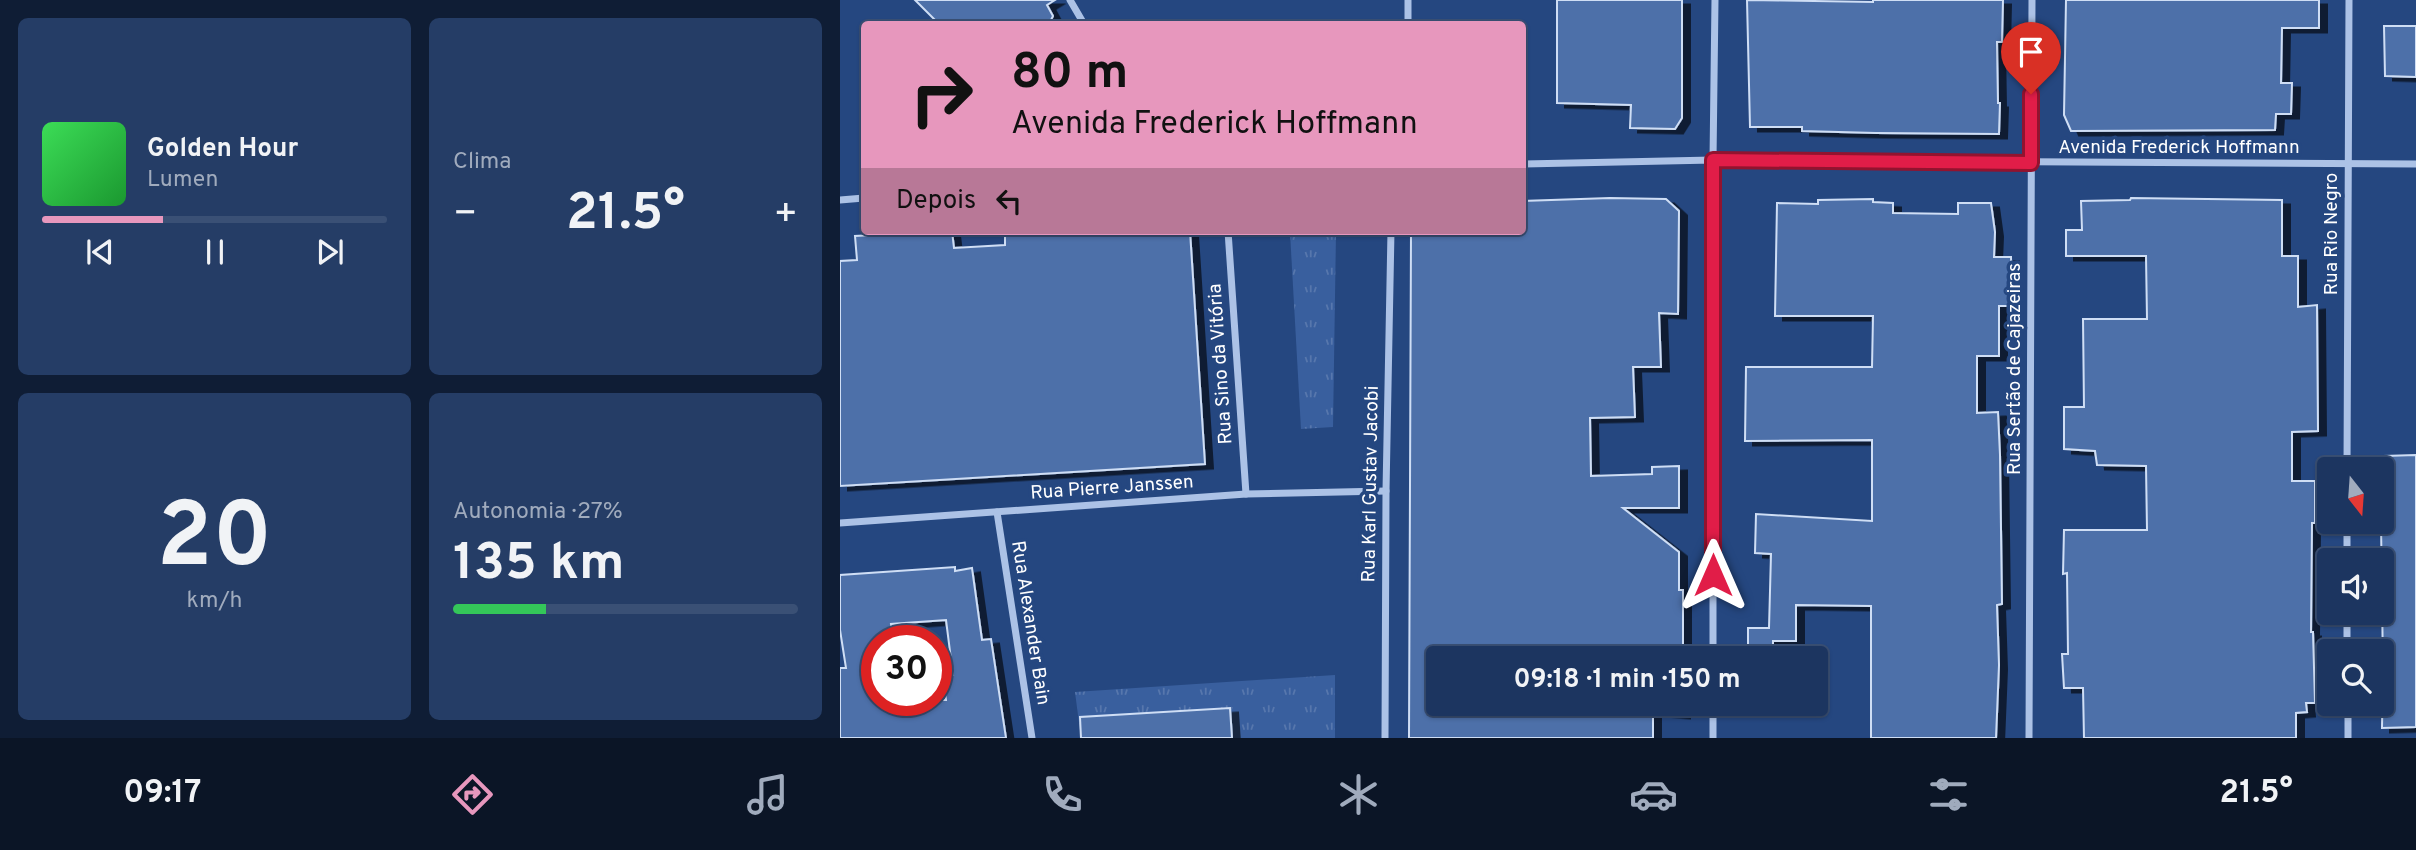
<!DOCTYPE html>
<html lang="pt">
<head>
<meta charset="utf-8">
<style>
	:root { --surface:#1c3560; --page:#253d66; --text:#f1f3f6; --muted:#a0abbd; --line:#3a5075; --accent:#e797bd }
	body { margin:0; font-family:Overpass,sans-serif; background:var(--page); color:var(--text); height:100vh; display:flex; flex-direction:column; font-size:26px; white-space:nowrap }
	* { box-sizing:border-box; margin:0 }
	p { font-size:23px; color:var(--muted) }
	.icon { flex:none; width:38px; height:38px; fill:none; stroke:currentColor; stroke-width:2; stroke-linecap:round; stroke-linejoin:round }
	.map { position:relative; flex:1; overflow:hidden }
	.side { display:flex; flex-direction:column; gap:18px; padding:18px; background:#0f1d35; width:840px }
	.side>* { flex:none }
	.banner { position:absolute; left:21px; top:21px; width:665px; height:214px; border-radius:7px; box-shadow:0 2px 5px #0004,0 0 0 2px var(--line); background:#e797bd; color:#111; overflow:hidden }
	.needle { width:46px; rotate:163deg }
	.tools { position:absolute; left:1477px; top:457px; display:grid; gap:14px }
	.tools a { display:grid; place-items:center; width:77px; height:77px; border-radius:7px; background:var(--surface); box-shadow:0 2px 5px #0004,0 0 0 2px var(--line); font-size:35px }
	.speed { position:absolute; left:21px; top:625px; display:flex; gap:14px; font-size:35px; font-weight:700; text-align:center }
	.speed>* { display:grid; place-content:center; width:91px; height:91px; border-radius:50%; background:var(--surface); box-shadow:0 2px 5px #0004,0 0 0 2px var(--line); line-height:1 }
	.speed .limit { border:10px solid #d22; background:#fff; color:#111 }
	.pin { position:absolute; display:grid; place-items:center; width:60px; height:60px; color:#fff; margin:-72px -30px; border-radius:50% 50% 50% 0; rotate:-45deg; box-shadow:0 0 7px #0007 }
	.pin .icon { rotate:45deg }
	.me { position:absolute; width:77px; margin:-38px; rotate:0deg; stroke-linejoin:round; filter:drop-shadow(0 0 5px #0008) }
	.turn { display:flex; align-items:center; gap:24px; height:147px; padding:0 35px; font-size:32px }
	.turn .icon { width:91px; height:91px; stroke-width:2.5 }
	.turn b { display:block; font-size:49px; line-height:60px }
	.then { display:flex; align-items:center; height:66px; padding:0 35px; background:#0003; gap:14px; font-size:26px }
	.big { font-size:52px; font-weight:700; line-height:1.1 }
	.side .card { flex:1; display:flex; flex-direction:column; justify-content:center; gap:10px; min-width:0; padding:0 24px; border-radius:10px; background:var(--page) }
	.side .dial { align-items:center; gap:0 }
	.dial b { font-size:91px; line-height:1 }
	.song { display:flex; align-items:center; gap:21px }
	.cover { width:84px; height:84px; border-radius:10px; background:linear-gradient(135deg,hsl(130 70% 55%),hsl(130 70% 35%)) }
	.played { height:7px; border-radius:4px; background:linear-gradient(90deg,var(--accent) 35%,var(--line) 35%) }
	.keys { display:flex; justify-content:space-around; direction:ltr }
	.heat { display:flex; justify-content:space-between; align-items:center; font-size:38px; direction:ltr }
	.charge { height:10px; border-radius:5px; background:linear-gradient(90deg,#34c759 27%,var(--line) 0) }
	.side .tiles { flex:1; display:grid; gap:18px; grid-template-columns:repeat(2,1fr) }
	.trip { position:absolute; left:586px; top:646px; width:402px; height:70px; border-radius:7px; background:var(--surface); box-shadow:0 2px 5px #0004,0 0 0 2px var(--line); font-weight:700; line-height:70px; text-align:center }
	.dock { display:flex; height:112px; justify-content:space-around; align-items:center; background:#0b1526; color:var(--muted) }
	.dock .icon { width:49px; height:49px }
	.dock .on { color:var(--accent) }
	.dock b { font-size:32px; color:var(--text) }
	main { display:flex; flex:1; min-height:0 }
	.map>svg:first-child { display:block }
	.park { fill:url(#park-tufts) }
	.building { fill:#4d70a9; stroke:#cfdef5; stroke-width:2; fill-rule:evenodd; filter:url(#shadow) }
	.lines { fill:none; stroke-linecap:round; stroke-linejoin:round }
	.minor { stroke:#acc2e6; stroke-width:7 }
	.route-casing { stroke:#92132f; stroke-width:18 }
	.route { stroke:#e11d48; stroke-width:12 }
	.labels { text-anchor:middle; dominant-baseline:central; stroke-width:7; stroke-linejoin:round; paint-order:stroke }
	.street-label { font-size:19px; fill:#fff; stroke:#254780 }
</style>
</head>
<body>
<main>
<section class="side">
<div class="tiles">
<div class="card">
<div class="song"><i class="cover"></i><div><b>Golden Hour</b><p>Lumen</p></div></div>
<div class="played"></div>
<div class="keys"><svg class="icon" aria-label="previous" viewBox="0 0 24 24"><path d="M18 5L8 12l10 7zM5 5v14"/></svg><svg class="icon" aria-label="pause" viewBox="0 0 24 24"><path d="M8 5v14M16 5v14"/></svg><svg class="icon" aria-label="next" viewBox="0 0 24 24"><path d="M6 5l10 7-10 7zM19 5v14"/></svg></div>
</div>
<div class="card"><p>Clima</p>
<div class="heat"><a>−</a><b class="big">21.5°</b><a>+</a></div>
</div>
<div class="card dial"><b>20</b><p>km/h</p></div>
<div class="card"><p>Autonomia · 27%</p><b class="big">135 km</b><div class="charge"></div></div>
</div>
</section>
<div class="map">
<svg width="1576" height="738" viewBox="0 0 1576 738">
	<defs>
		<pattern id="park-tufts" width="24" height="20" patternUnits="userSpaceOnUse" patternTransform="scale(1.75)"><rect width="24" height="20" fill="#395f9e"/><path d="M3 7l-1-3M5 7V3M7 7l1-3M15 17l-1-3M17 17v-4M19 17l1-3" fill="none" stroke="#5777ad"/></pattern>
		<filter id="shadow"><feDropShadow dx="8" dy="4.5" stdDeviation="0" flood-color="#0009"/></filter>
	</defs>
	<rect width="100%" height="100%" fill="#254780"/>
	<g class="park">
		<path d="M496 231 493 427 461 429 450 232Z"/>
		<path d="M495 675V738H241L235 692Z"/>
	</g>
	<g class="building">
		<path d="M75 0H215L207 5 213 16 209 24H184L182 21 176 24H99Z"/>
		<path d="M717 0H842V118L835 129 790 128 791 105 717 103Z"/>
		<path d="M907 0 1033 2V0H1163L1162 42H1157L1158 103H1160L1159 134 1036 133 962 131V127H910Z"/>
		<path d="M1226 0H1479V28H1442L1441 83H1452L1451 114H1436L1435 130 1231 131 1224 115Z"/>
		<path d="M1544 26H1576V77L1545 76Z"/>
		<path d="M770 198 826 199 839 211 838 314 819 313 821 367H793L795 417 750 418 751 476 812 474V467L839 466V508H783L839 552V590H843V658H598V704H842V714L813 711V738H569L571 231H682V201Z"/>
		<path d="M1291 198 1442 200V256H1458V307L1477 305 1478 431 1452 432V481H1475V523H1472L1471 632H1473L1475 703H1466L1467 712 1456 713V738H1244L1243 688H1224L1222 654H1228L1227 573 1223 574 1224 530H1307L1306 466 1257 465 1255 451 1224 449V407H1244L1243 319H1307L1306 256H1226V230H1242L1241 201 1290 200Z"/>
		<path d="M1033 199V202L1053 203V213L1118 214V203H1151L1155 232 1154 257H1171L1172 306H1159V356H1137V413L1158 412 1160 455 1162 604 1157 605 1159 665 1156 738H1031V606L956 605V641H933V658H908V628H929L931 554 915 553 916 514 1032 521V440L905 441 906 367H1032L1033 316H935L937 203 978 204V200Z"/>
		<path d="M112 231 114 248 165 245V231H350L365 464 0 486V261L17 260 15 236Z"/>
		<path d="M1576 455V727L1542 728 1543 671 1541 522 1542 505H1544V456Z"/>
		<path d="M115 567V571L132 568 142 640 151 639 166 738H0V668H6L0 630V575ZM106 620 113 675 103 676 106 700H37V640H53L51 624Z"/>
		<path d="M390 708 392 738H241L240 717Z"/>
	</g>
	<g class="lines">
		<g class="minor">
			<path d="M230 0 244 24"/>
			<path d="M568 24V0"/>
			<path d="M682 164 873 160 1576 164"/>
			<path d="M0 200 24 198"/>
			<path d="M388 231 406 494"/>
			<path d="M1507 469 1509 0"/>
			<path d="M157 512 192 738"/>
			<path d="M0 523 406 494 546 491"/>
			<path d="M1507 560V522"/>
			<path d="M1507 612V651"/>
			<path d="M873 658V160L875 0"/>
			<path d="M873 704V738"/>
			<path d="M1508 704V738"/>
			<path d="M545 738 546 491 551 231"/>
			<path d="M1189 738 1192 0"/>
		</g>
	</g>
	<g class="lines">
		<defs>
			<path id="route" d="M873 575V160L1191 163V94"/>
		</defs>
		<use href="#route" class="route-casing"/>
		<use href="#route" class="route"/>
	</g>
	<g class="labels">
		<g class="street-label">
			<text x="1339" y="148">Avenida Frederick Hoffmann</text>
			<text transform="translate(1492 234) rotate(-90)">Rua Rio Negro</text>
			<text transform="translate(381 364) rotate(-94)">Rua Sino da Vitória</text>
			<text transform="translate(1175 369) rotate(-90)">Rua Sertão de Cajazeiras</text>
			<text transform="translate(531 484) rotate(-89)">Rua Karl Gustav Jacobi</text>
			<text transform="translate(272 488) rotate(-4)">Rua Pierre Janssen</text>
			<text transform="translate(190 623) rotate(81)">Rua Alexander Bain</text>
		</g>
	</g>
</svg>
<div class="tools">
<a><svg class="needle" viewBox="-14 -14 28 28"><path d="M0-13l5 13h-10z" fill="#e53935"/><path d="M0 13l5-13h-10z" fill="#a0abbd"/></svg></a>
<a><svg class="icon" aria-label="sound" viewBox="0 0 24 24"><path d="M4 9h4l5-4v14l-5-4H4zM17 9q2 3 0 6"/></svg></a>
<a><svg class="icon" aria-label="search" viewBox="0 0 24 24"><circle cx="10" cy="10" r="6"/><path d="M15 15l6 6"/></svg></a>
</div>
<div class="speed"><div class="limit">30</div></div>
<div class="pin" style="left:1191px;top:94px;background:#d93025"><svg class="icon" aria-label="arrive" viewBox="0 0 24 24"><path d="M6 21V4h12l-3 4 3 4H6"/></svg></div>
<svg class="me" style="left:873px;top:575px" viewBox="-20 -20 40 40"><path d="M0-17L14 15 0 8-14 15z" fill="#e11d48" stroke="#fff" stroke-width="4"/></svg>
<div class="trip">09:18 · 1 min · 150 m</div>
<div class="banner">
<div class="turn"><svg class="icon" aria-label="right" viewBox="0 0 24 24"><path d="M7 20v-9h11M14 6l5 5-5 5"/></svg><div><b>80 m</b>Avenida Frederick Hoffmann</div></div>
<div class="then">Depois<svg class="icon" aria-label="left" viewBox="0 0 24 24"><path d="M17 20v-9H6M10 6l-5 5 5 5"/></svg></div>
</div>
</div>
</main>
<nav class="dock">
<b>09:17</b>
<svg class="icon on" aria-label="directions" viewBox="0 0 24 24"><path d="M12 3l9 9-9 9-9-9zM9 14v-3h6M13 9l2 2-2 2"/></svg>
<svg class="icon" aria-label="music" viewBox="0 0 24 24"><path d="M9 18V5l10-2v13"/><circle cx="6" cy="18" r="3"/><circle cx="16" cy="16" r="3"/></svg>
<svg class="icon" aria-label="phone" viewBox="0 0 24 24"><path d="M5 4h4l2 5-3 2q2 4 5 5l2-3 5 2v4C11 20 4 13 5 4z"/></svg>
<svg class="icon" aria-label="climate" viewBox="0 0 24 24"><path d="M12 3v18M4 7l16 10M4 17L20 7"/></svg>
<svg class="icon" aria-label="car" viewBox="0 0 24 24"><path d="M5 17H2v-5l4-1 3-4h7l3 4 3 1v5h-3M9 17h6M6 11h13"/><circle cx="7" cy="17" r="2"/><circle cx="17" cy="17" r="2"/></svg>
<svg class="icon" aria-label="filters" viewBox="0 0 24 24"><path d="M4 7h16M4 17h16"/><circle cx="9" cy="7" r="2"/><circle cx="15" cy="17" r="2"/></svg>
<b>21.5°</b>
</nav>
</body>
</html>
